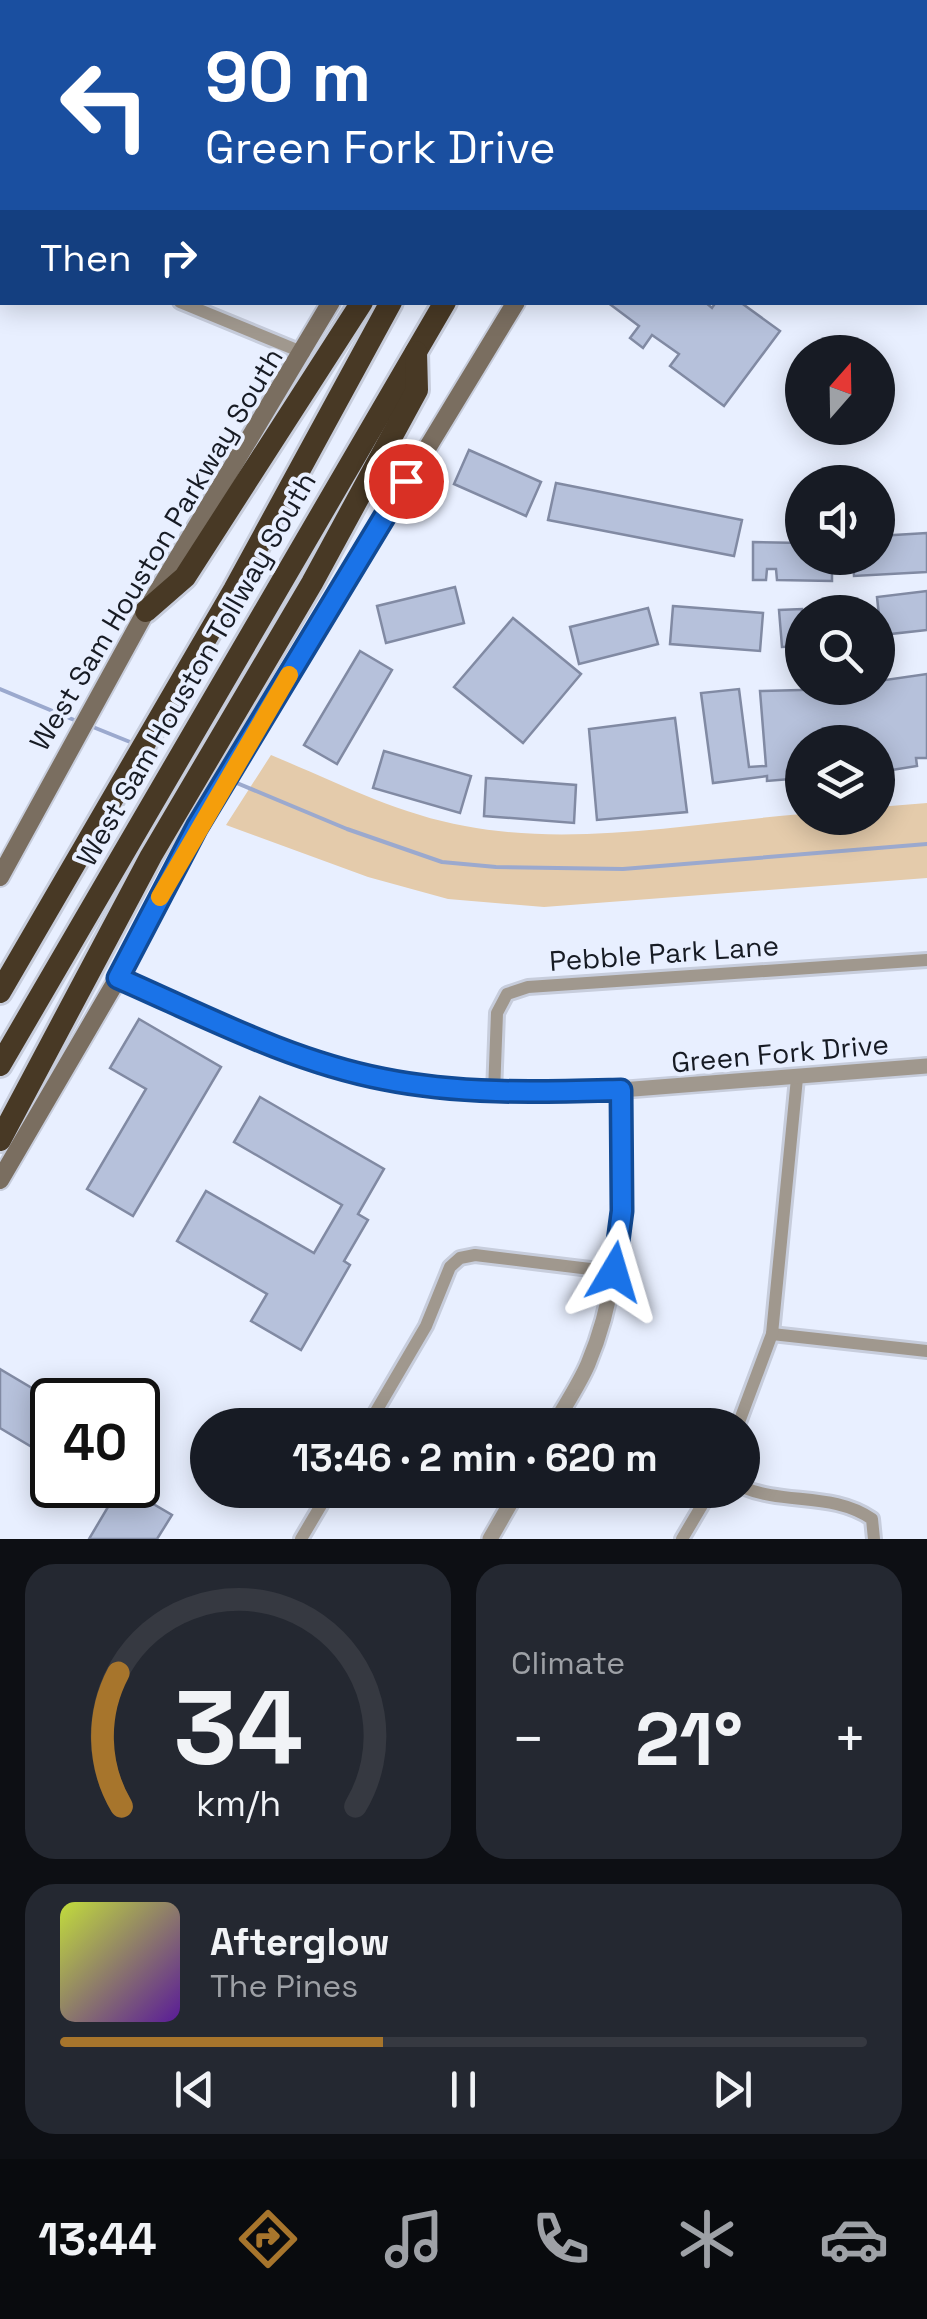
<!DOCTYPE html>
<html lang="en">
<head>
<meta charset="utf-8">
<style>
	:root { --surface:#171b24; --page:#242831; --text:#f1f3f6; --muted:#9ea1a6; --line:#363941; --accent:#a7752c }
	body { margin:0; font-family:"Space Grotesk",sans-serif; background:var(--page); color:var(--text); height:100vh; display:flex; flex-direction:column; font-size:38px; white-space:nowrap }
	* { box-sizing:border-box; margin:0 }
	p { font-size:32px; color:var(--muted) }
	.icon { flex:none; width:55px; height:55px; fill:none; stroke:currentColor; stroke-width:2; stroke-linecap:round; stroke-linejoin:round }
	.map { position:relative; height:1539px; overflow:hidden }
	.drawer { display:flex; flex-direction:column; gap:25px; padding:25px; background:#0d0f14; flex:1 }
	.drawer>* { flex:none }
	.top-card { position:absolute; left:0px; top:0px; width:928px; height:305px; box-shadow:0 5px 25px #0003; background:#1a4fa0; color:#fff; overflow:hidden }
	.needle { width:65px; rotate:20deg }
	.buttons { position:absolute; left:785px; top:335px; display:grid; gap:20px }
	.buttons a { display:grid; place-items:center; width:110px; height:110px; border-radius:50%; background:var(--surface); box-shadow:0 5px 25px #0003; font-size:50px }
	.speed { position:absolute; left:30px; top:1378px; display:flex; gap:20px; font-size:50px; font-weight:700; text-align:center }
	.speed>* { display:grid; place-content:center; width:130px; height:130px; border-radius:50%; background:var(--surface); box-shadow:0 5px 25px #0003; line-height:1 }
	.speed .limit { border:5px solid #111; border-radius:15px; background:#fff; color:#111 }
	.pin { position:absolute; display:grid; place-items:center; width:85px; height:85px; color:#fff; margin:-42px; border:5px solid #fff; border-radius:50%; box-shadow:0 2px 10px #0007 }
	.me { position:absolute; width:110px; margin:-55px; rotate:7deg; stroke-linejoin:round; filter:drop-shadow(0 0 8px #0008) }
	.turn { display:flex; align-items:center; gap:35px; height:210px; padding:0 40px; font-size:45px }
	.turn .icon { width:130px; height:130px; stroke-width:2.5 }
	.turn b { display:block; font-size:70px; line-height:85px }
	.then { display:flex; align-items:center; height:95px; padding:0 40px; background:#0003; gap:20px; font-size:38px }
	.big { font-size:75px; font-weight:800; line-height:1.1 }
	.drawer .tile { flex:1; display:flex; flex-direction:column; justify-content:center; gap:15px; min-width:0; padding:0 35px; border-radius:30px; background:var(--page) }
	.drawer .dial { align-items:center; gap:0 }
	.dial svg { height:260px; overflow:visible; fill:none; stroke:var(--line); stroke-width:7; stroke-linecap:round; text-anchor:middle }
	.dial text { fill:var(--text); stroke:none }
	.song { display:flex; align-items:center; gap:30px }
	.cover { width:120px; height:120px; border-radius:15px; background:linear-gradient(135deg,hsl(70 70% 55%),hsl(270 70% 35%)) }
	.played { height:10px; border-radius:5px; background:linear-gradient(90deg,var(--accent) 40%,var(--line) 40%) }
	.keys { display:flex; justify-content:space-around; direction:ltr }
	.heat { display:flex; justify-content:space-between; align-items:center; font-size:55px; direction:ltr }
	.drawer .tiles { flex:1; display:grid; gap:25px; grid-template-columns:1fr 1fr }
	.tile:last-child { grid-column:span 2 }
	.trip { position:absolute; left:190px; top:1408px; width:570px; height:100px; border-radius:50px; background:var(--surface); box-shadow:0 5px 25px #0003; font-weight:800; line-height:100px; text-align:center }
	.dock { display:flex; height:160px; justify-content:space-around; align-items:center; background:#090b0e; color:var(--muted) }
	.dock .icon { width:70px; height:70px }
	.dock .on { color:var(--accent) }
	.dock b { font-size:45px; color:var(--text) }
	.map>svg:first-child { display:block }
	.green { fill:#e4cbab }
	.lines { fill:none; stroke-linecap:round; stroke-linejoin:round }
	.stream { stroke:#9ba9ce; stroke-width:4 }
	.building { fill:#b6c1db; stroke:#818aa3; stroke-width:2.5 }
	.minor-casing { stroke:#c7cddc; stroke-width:18 }
	.tertiary-casing { stroke:#c7cddc; stroke-width:20 }
	.secondary-casing { stroke:#c7cddc; stroke-width:22 }
	.motorway-casing { stroke:#c7cddc; stroke-width:28 }
	.minor { stroke:#a0988e; stroke-width:12 }
	.tertiary { stroke:#a0988e; stroke-width:15 }
	.secondary { stroke:#7a6e60; stroke-width:18 }
	.motorway { stroke:#483925; stroke-width:22 }
	.route-casing { stroke:#114b97; stroke-width:25 }
	.route { stroke:#1a73e8; stroke-width:18 }
	.slow { stroke:#f59e0b; stroke-width:18 }
	.labels { text-anchor:middle; dominant-baseline:central; stroke-width:8; stroke-linejoin:round; paint-order:stroke }
	.street-label { font-size:28px; fill:#171b24; stroke:#e8efff }
</style>
</head>
<body>
<div class="map">
<svg width="927" height="1539" viewBox="0 0 927 1539">
	<rect width="100%" height="100%" fill="#e8efff"/>
	<path class="green" d="M271 755C334 781 397 814 465 826 574 847 694 823 802 814V818H878V807L927 803V878L544 907 448 899 368 877 226 825Z"/>
	<g class="lines">
		<g class="stream">
			<path d="M0 689 79 722"/>
			<path d="M88 725 135 744"/>
			<path d="M232 781 347 829 442 862 496 867 623 869 927 844"/>
		</g>
	</g>
	<g class="building">
		<path d="M607 302H705L712 308 716 302H740L780 331 724 406 670 366 679 354 652 335 643 348 630 338 639 326Z"/>
		<path d="M469 450 541 482 526 516 454 484Z"/>
		<path d="M556 483 742 520 734 556 548 520Z"/>
		<path d="M927 533V572L854 576 853 558H878V536Z"/>
		<path d="M753 542 802 543V558H832V581L777 580 776 569H767L766 580H753Z"/>
		<path d="M455 587 464 623 386 643 377 606Z"/>
		<path d="M927 591V630L881 635 877 597Z"/>
		<path d="M673 606 763 613 760 651 670 644Z"/>
		<path d="M648 608 658 644 579 664 570 627Z"/>
		<path d="M802 609V646L782 647 779 610Z"/>
		<path d="M513 618 581 674 523 743 454 687Z"/>
		<path d="M360 651 392 670 337 764 304 745Z"/>
		<path d="M927 674V758H916L917 766 879 772 878 742H802V778L767 781V776L713 783 701 693 739 689 749 767 766 766 760 691 878 688V681Z"/>
		<path d="M675 718 687 812 597 820 589 729Z"/>
		<path d="M384 751 471 776 460 813 373 788Z"/>
		<path d="M486 778 576 785 574 823 484 816Z"/>
		<path d="M139 1019 221 1067 133 1216 87 1189 146 1089 110 1068Z"/>
		<path d="M260 1097 384 1169 358 1214 368 1220 344 1261 350 1265 301 1350 251 1321 267 1294 177 1241 206 1191 314 1253 342 1205 234 1142Z"/>
		<path d="M0 1369 52 1400V1459L0 1428Z"/>
		<path d="M121 1485 172 1515 157 1539H89Z"/>
	</g>
	<g class="lines">
		<defs>
			<g id="minor">
				<path d="M0 229 2 230"/>
				<path d="M180 302 304 353"/>
				<path d="M494 1093 497 1013 507 994 528 987 927 960"/>
				<path d="M772 1334 927 1351"/>
				<path d="M368 1425 426 1326 450 1267 460 1258 475 1255 615 1272"/>
				<path d="M738 1425 772 1334 797 1078"/>
				<path d="M742 1487C785 1505 833 1492 872 1519L874 1539"/>
				<path d="M301 1539 330 1490"/>
				<path d="M682 1539 711 1490"/>
			</g>
			<g id="tertiary">
				<path d="M118 978 270 1047 383 1079 494 1093 621 1090 927 1066"/>
				<path d="M554 1425C565 1405 579 1385 588 1364 625 1277 622 1183 621 1090"/>
				<path d="M490 1539 518 1490"/>
			</g>
			<g id="secondary">
				<path d="M478 2 480 0"/>
				<path d="M715 2 716 0"/>
				<path d="M0 877 146 611 331 302"/>
				<path d="M0 1180 118 978 197 827 516 302"/>
			</g>
			<g id="motorway">
				<path d="M571 2 572 0"/>
				<path d="M620 2 621 0"/>
				<path d="M146 611 185 577 362 302"/>
				<path d="M0 992 234 590 391 302"/>
				<path d="M0 1065 445 302"/>
				<path d="M0 1140 151 856 312 583 417 390 416 352"/>
			</g>
		</defs>
		<use href="#minor" class="minor-casing"/>
		<use href="#tertiary" class="tertiary-casing"/>
		<use href="#secondary" class="secondary-casing"/>
		<use href="#motorway" class="motorway-casing"/>
		<use href="#minor" class="minor"/>
		<use href="#tertiary" class="tertiary"/>
		<use href="#secondary" class="secondary"/>
		<use href="#motorway" class="motorway"/>
	</g>
	<g class="lines">
		<defs>
			<path id="route" d="M406 481 197 827 118 978C205 1016 290 1061 383 1079 462 1095 542 1092 621 1090L622 1211 614 1272"/>
		</defs>
		<use href="#route" class="route-casing"/>
		<use href="#route" class="route"/>
		<path class="slow" d="M160 897 289 675"/>
	</g>
	<g class="labels">
		<g class="street-label">
			<text transform="translate(156 549) rotate(-59)">West Sam Houston Parkway South</text>
			<text transform="translate(196 669) rotate(-60)">West Sam Houston Tollway South</text>
			<text transform="translate(664 953) rotate(-4)">Pebble Park Lane</text>
			<text transform="translate(780 1053) rotate(-5)">Green Fork Drive</text>
		</g>
	</g>
</svg>
<div class="buttons">
<a><svg class="needle" viewBox="-14 -14 28 28"><path d="M0-13l5 13h-10z" fill="#e53935"/><path d="M0 13l5-13h-10z" fill="#9ea1a6"/></svg></a>
<a><svg class="icon" aria-label="sound" viewBox="0 0 24 24"><path d="M4 9h4l5-4v14l-5-4H4zM17 9q2 3 0 6"/></svg></a>
<a><svg class="icon" aria-label="search" viewBox="0 0 24 24"><circle cx="10" cy="10" r="6"/><path d="M15 15l6 6"/></svg></a>
<a><svg class="icon" aria-label="layers" viewBox="0 0 24 24"><path d="M12 4l9 5-9 5-9-5zM3 14l9 5 9-5"/></svg></a>
</div>
<div class="speed"><div class="limit">40</div></div>
<div class="pin" style="left:406px;top:481px;background:#d93025"><svg class="icon" aria-label="arrive" viewBox="0 0 24 24"><path d="M6 21V4h12l-3 4 3 4H6"/></svg></div>
<svg class="me" style="left:614px;top:1272px" viewBox="-20 -20 40 40"><path d="M0-17L14 15 0 8-14 15z" fill="#1a73e8" stroke="#fff" stroke-width="4"/></svg>
<div class="trip">13:46 · 2 min · 620 m</div>
<div class="top-card">
<div class="turn"><svg class="icon" aria-label="left" viewBox="0 0 24 24"><path d="M17 20v-9H6M10 6l-5 5 5 5"/></svg><div><b>90 m</b>Green Fork Drive</div></div>
<div class="then">Then<svg class="icon" aria-label="right" viewBox="0 0 24 24"><path d="M7 20v-9h11M14 6l5 5-5 5"/></svg></div>
</div>
</div>
<section class="drawer">
<div class="tiles">
<div class="tile dial"><svg viewBox="0 0 100 80">
<path d="M14 69A42 42 0 1 1 86 69"/>
<path d="M14 69A42 42 0 0 1 13 28" stroke="#a7752c"/>
<text x="50" y="56" font-size="32" font-weight="700">34</text>
<text x="50" y="72" font-size="11">km/h</text>
</svg></div>
<div class="tile"><p>Climate</p>
<div class="heat"><a>−</a><b class="big">21°</b><a>+</a></div>
</div>
<div class="tile">
<div class="song"><i class="cover"></i><div><b>Afterglow</b><p>The Pines</p></div></div>
<div class="played"></div>
<div class="keys"><svg class="icon" aria-label="previous" viewBox="0 0 24 24"><path d="M18 5L8 12l10 7zM5 5v14"/></svg><svg class="icon" aria-label="pause" viewBox="0 0 24 24"><path d="M8 5v14M16 5v14"/></svg><svg class="icon" aria-label="next" viewBox="0 0 24 24"><path d="M6 5l10 7-10 7zM19 5v14"/></svg></div>
</div>
</div>
</section>
<nav class="dock">
<b>13:44</b>
<svg class="icon on" aria-label="directions" viewBox="0 0 24 24"><path d="M12 3l9 9-9 9-9-9zM9 14v-3h6M13 9l2 2-2 2"/></svg>
<svg class="icon" aria-label="music" viewBox="0 0 24 24"><path d="M9 18V5l10-2v13"/><circle cx="6" cy="18" r="3"/><circle cx="16" cy="16" r="3"/></svg>
<svg class="icon" aria-label="phone" viewBox="0 0 24 24"><path d="M5 4h4l2 5-3 2q2 4 5 5l2-3 5 2v4C11 20 4 13 5 4z"/></svg>
<svg class="icon" aria-label="climate" viewBox="0 0 24 24"><path d="M12 3v18M4 7l16 10M4 17L20 7"/></svg>
<svg class="icon" aria-label="car" viewBox="0 0 24 24"><path d="M5 17H2v-5l4-1 3-4h7l3 4 3 1v5h-3M9 17h6M6 11h13"/><circle cx="7" cy="17" r="2"/><circle cx="17" cy="17" r="2"/></svg>
</nav>
</body>
</html>
